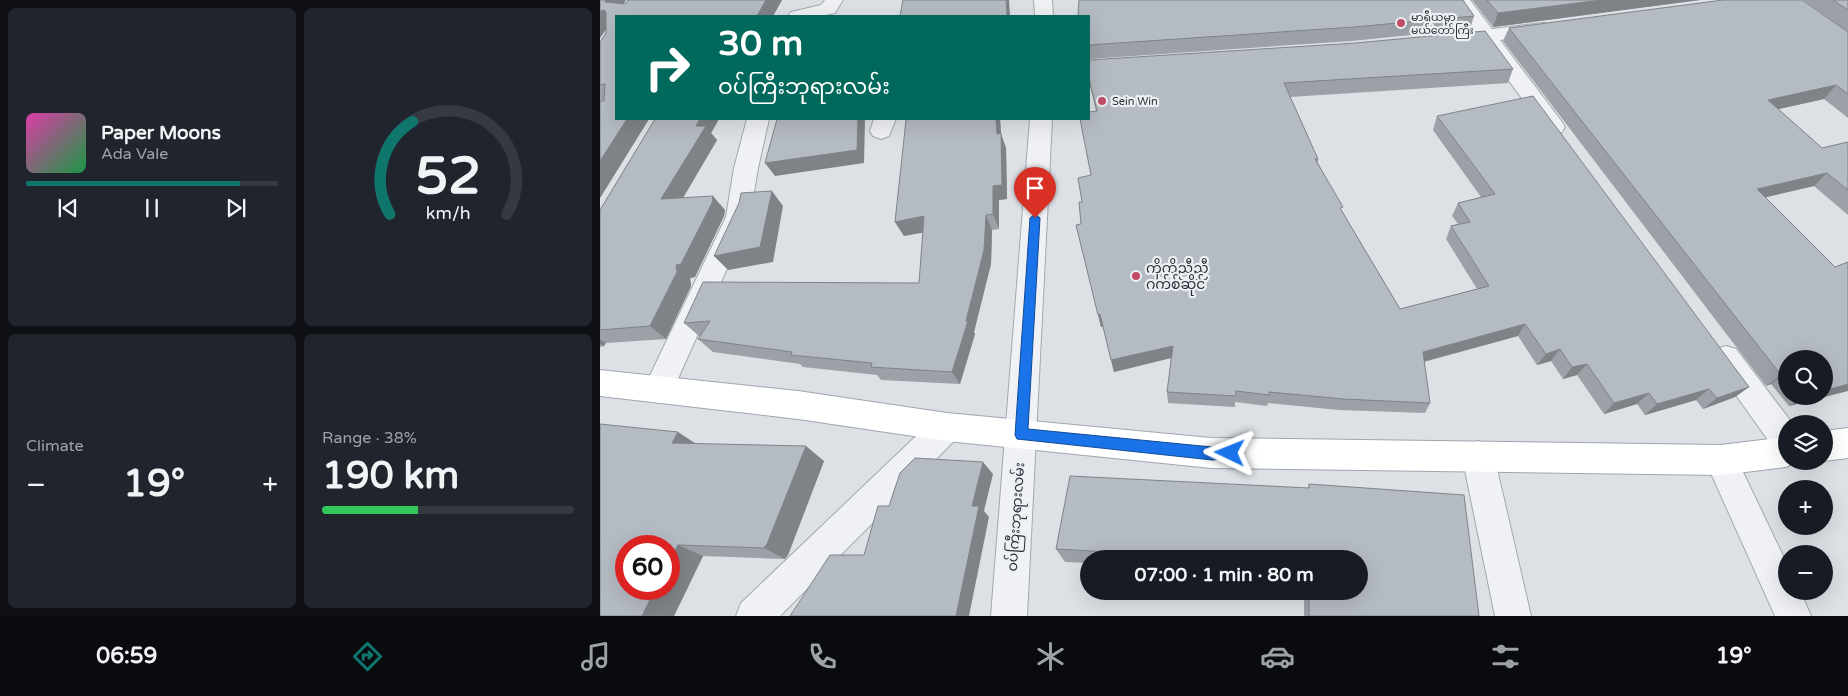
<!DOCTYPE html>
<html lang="en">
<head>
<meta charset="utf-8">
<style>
	:root { --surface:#171b24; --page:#20242c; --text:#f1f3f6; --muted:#9ea1a6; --line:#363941; --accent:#0f766e }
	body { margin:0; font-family:"Varela Round","Noto Sans Myanmar",sans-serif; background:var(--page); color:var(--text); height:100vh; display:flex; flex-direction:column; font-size:19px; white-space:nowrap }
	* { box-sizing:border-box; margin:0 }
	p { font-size:16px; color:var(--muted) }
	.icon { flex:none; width:28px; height:28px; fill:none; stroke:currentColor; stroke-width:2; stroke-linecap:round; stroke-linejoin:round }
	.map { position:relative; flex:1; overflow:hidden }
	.side { display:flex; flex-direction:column; gap:8px; padding:8px; background:#0d0f14; width:600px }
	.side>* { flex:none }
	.banner { position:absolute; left:15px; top:15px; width:475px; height:105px; border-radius:0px; box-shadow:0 5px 20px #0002; background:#00695c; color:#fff; overflow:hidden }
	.buttons { position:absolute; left:1178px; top:350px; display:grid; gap:10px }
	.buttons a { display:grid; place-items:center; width:55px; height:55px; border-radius:50%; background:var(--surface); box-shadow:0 5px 20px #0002; font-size:25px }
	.speed { position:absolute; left:15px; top:535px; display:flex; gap:10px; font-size:25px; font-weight:700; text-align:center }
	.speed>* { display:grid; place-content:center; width:65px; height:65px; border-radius:50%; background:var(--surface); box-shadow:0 5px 20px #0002; line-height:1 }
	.speed .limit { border:8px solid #d22; background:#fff; color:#111 }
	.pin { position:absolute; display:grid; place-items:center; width:42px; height:42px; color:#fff; margin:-51px -21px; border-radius:50% 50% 50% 0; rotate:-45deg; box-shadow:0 0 5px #0007 }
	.pin .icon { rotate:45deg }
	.me { position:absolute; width:55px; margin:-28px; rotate:272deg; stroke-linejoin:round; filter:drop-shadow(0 0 4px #0008) }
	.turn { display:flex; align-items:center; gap:18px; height:105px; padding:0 20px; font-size:22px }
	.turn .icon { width:65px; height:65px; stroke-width:2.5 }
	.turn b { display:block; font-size:35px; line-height:42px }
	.big { font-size:38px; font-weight:700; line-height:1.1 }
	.side .widget { flex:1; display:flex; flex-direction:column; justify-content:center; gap:8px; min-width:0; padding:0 18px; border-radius:8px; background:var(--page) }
	.side .dial { align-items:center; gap:0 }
	.dial svg { height:130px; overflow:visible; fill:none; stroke:var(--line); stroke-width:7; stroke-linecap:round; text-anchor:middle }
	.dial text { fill:var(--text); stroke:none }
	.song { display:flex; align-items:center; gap:15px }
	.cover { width:60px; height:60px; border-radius:8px; background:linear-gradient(135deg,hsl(320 70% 55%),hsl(140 70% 35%)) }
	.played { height:5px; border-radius:2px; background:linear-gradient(90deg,var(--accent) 85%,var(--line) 85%) }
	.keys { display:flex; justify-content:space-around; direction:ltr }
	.heat { display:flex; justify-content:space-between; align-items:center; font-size:28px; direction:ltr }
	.charge { height:8px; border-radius:4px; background:linear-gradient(90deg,#34c759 38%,var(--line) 0) }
	.side .tiles { flex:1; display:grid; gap:8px; grid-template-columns:repeat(2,1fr) }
	.trip { position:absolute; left:480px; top:550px; width:288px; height:50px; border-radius:25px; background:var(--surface); box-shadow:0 5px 20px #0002; font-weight:700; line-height:50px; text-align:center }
	.menu { display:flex; height:80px; justify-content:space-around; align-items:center; background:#090b0e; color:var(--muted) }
	.menu .icon { width:35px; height:35px }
	.menu .on { color:var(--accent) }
	.menu b { font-size:22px; color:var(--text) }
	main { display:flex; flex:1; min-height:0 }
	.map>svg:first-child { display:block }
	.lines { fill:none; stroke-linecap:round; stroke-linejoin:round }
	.minor-casing { stroke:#a3a8ae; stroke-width:2 }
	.major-casing { stroke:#9da6b0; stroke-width:2 }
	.minor { fill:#eff1f4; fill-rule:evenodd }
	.major { fill:#fff; fill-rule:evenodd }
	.wall { fill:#9ca1a7; fill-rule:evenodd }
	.shaded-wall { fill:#7f8388 }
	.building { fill:#b5bbc2; stroke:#7f8388 }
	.route { fill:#1a73e8; stroke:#114b97 }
	.poi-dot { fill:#c14c67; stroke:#ecf0f3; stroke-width:2 }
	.labels { text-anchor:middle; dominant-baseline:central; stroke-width:4.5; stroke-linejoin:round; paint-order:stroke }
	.far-poi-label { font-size:11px; fill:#28303a; stroke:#ecf0f3; text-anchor:start }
	.poi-label { font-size:14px; fill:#28303a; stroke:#ecf0f3; text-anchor:start }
	.street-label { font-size:14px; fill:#28303a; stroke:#ecf0f3 }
</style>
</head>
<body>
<main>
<section class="side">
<div class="tiles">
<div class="widget">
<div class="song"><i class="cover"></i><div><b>Paper Moons</b><p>Ada Vale</p></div></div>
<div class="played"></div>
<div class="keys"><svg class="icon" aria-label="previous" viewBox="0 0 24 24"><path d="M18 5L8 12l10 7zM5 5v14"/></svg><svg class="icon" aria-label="pause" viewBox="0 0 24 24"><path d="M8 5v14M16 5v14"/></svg><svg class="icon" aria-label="next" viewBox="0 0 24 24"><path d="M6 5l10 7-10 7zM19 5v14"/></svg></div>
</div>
<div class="widget dial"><svg viewBox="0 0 100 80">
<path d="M14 69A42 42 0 1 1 86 69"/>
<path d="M14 69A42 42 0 0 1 28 12" stroke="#0f766e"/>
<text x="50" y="56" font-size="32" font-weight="700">52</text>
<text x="50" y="72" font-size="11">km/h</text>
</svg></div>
<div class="widget"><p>Climate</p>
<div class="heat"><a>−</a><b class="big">19°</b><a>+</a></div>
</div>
<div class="widget"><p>Range · 38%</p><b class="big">190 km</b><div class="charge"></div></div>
</div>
</section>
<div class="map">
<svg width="1248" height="616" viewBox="0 0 1248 616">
	<rect width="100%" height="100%" fill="#dde1e5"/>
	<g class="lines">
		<defs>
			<g id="minor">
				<path d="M225 0H243L235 13 221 16H188L191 12 221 5Z"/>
				<path d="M434 0H452L453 16H435Z"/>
				<path d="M851 0H870L892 29 944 23 951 25 954 29 951 33 900 40 962 122 965 127 962 132 954 134 946 132 881 42 852 46 845 44 842 40 845 36 873 32Z"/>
				<path d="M147 119H169L158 168 150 217 69 399 58 403 47 399 43 390 126 217 134 168Z"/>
				<path d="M274 119H296L289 136 281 139 273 136 270 131Z"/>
				<path d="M430 119H452L427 616H391Z"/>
				<path d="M1126 346 1136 349 1193 424H1186V454L1175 450 1116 367 1112 358 1116 349Z"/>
				<path d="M347 413 358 417 362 427 358 437 180 616H136L141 603 336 417Z"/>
				<path d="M878 441 889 445 894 456 931 616H895L862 456 867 445Z"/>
				<path d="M1121 445 1132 449 1186 562V591H1200L1211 616H1175L1105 460 1110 449Z"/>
			</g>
			<g id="major">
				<path d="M0 370 198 391 347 413 611 438 1121 445 1186 437V461H1198L1186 467 1121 475 611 468 347 441 198 419 0 396Z"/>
				<path d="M1248 428V458L1224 461V431Z"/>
			</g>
		</defs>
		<use href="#minor" class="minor-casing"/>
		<use href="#major" class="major-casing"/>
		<use href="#minor" class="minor"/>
		<use href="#major" class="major"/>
	</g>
	<g class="wall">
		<path d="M0 0 25 4 28 0H182L173 16H16V119H49L0 198V101H4V100L0 101V42L6 33V30L0 38Z"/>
		<path d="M872 0H1100L893 27Z"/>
		<path d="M1203 0H1248V32Z"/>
		<path d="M489 16H874L870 29 752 41 489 59Z"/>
		<path d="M909 28 1248 32V118L1224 99 1178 109 1222 148 1248 142V215L1214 186 1166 197 1248 390 1189 406 1171 384 1166 386 903 41ZM1186 359 1224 396H1186Z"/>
		<path d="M489 60 913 69 908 83 690 97 718 159V163L742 211 800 309 877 289 846 239 851 226 858 224 852 216 858 203 881 197 833 130 837 116 1149 387 1135 397 1103 409 1096 400 1045 415 1037 404 1004 414 977 375 963 379 951 361 937 365 918 336 824 362 830 403 825 413 739 410 668 403 667 406 635 402V407L568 403 567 392 571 358 514 372 503 326 501 327 481 224 482 202 491 175 496 111 489 82Z"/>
		<path d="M55 119H119L111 133 117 140 83 198 125 210 124 216 95 277 90 278 91 286 66 339 6 343 4 346 0 347V210Z"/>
		<path d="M313 119H400L401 134 406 148 407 199 399 200V229L392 230 391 264 374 332 375 334 360 384 281 380 277 375 203 367 200 364 113 352 98 339 100 336H99L84 323 319 283 323 232 304 236 295 222Z"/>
		<path d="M97 444 224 461 188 555 185 559 103 556 74 616H0Z"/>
		<path d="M709 484 879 616H704V591H759V559H489V563L465 562 456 549 708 488Z"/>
	</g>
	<g class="shaded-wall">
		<path d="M6 0H26L16 16 5 2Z"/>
		<path d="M166 0H182L173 16H157Z"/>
		<path d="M406 0H409L410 16H407Z"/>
		<path d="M1002 0H1100L893 27 898 13Z"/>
		<path d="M4 10 15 24 8 26 0 38V11Z"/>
		<path d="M1236 85 1224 99 1157 114 1168 100Z"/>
		<path d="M27 119H49L0 198V161Z"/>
		<path d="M100 119H119L111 133 117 140 74 213 61 199Z"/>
		<path d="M258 119H265L264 163 175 176 165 163Z"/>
		<path d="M396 119H400L401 134 406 148 407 199 399 200V229L393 214V186L397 134Z"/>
		<path d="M1227 173 1214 186 1145 202 1157 189Z"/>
		<path d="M172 191 183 206 173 262 128 270 114 256Z"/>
		<path d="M113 196 125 210 124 216 95 277 90 278 91 286 66 339 50 326 76 265Z"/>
		<path d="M386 215 392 230 391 264 374 332 375 334 360 384 352 372Z"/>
		<path d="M324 216 332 231 304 236 295 222Z"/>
		<path d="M500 314 504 326 501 327 498 315Z"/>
		<path d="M925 324 918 336 818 363 823 352Z"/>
		<path d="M0 339 6 343 4 346 0 344Z"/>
		<path d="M573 346 575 357 514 372 511 360Z"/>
		<path d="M960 349 951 361 937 365 946 354Z"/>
		<path d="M987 364 977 375 963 379 972 367Z"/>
		<path d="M1186 373 1171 384 1166 386 1181 375Z"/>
		<path d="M1248 384V391L1189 406 1204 396H1224V391Z"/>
		<path d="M1149 387 1135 397 1103 409 1117 398Z"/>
		<path d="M1109 389 1096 400 1045 415 1057 404Z"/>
		<path d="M1049 393 1037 404 1004 414 1014 403Z"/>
		<path d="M78 432 101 447 72 443Z"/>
		<path d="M206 446 224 461 188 555 185 559 164 548Z"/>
		<path d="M383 462 393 474 384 511 389 517 369 616H356L372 506Z"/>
		<path d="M78 545 103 556 74 616H42L55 589H69V563Z"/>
	</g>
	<g class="building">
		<path d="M0 0H6L5 2 25 4 28 0H166L157 16H16V119H27L0 161V101H4L5 84 0 85V42L6 33V12L4 10 0 11Z"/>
		<path d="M303 0H406L407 16H300Z"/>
		<path d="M479 0H863L874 16 754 27 489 45V16H478Z"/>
		<path d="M887 0H1002L898 13Z"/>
		<path d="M1123 0H1202L1248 32V94L1236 85 1168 100 1222 148 1248 142V190L1227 173 1157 189 1235 267 1248 262V384L1224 391V359H1186V373L1181 375 909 28Z"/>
		<path d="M1233 0H1248V10Z"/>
		<path d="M885 31 913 69 684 83 718 159H715L743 207 740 208 800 309 889 286 851 226 870 222 858 203 895 194 837 116 933 96 1149 387 1117 398 1109 389 1057 404 1049 393 1014 403 987 364 972 367 960 349 946 354 925 324 823 352 830 403 743 399 669 392V395L636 391 635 396 567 392 573 346 511 360 500 314 498 315 476 225 481 224 479 202H482L478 178 491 175 480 119H489V112L497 111 489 78V60L755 43Z"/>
		<path d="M55 119H100L96 126H106L61 199 113 196 112 203 81 264 76 265 77 272 50 326 0 330V210Z"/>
		<path d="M177 119H258L257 150 165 163Z"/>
		<path d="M313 119H396L397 134 401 133 402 185 393 186V214L386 215 384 250 366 321H368L352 372 271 367 272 363 191 355 192 352 98 339 110 321 84 323 103 282 319 283 324 216 295 222 306 120Z"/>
		<path d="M172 191 160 247 114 256 139 203 141 193Z"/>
		<path d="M0 424 78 432 72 443 206 446 167 544 164 548 78 545 69 563V546H26V589H55L42 616H0Z"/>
		<path d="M315 458 383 462 372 506H379L356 616H190L230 555H264L278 506H289L300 473Z"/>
		<path d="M470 476 709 488V484L864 495 879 616H709V591H759V559H636L456 549Z"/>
	</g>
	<path class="route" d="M435 214 440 218 428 429 612 447 634 449 636 453 634 458 612 460 417 439 415 435 430 218Z"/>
	<g class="poi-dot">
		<circle cx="801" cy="23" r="5"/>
		<circle cx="502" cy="101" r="5"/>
		<circle cx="536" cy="276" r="5"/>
	</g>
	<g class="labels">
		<g class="far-poi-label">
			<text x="811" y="17">မာရီယမ္မာ<tspan x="811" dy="13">မယ်တော်ကြီး</tspan></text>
			<text x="512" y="101">Sein Win</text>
		</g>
		<g class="poi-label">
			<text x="546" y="268">ကိုကိုညီညီ<tspan x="546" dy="16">ဂက်စ်ဆိုင်</tspan></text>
		</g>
		<g class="street-label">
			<text transform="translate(416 517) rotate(-86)">ဝပ်ကြီးဘုရားလမ်း</text>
		</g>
	</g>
</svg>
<div class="buttons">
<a><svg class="icon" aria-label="search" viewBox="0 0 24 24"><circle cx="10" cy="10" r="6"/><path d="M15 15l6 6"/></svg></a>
<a><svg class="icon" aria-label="layers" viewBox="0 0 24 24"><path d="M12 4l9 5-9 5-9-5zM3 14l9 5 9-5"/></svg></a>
<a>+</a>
<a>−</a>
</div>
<div class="speed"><div class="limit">60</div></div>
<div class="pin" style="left:435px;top:218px;background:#d93025"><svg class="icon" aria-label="arrive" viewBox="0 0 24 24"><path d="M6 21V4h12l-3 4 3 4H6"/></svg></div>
<svg class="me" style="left:630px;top:453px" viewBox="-20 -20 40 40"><path d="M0-17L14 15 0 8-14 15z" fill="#1a73e8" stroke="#fff" stroke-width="4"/></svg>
<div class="trip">07:00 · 1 min · 80 m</div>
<div class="banner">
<div class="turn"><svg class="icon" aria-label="right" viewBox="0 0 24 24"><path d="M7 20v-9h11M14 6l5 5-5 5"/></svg><div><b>30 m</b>ဝပ်ကြီးဘုရားလမ်း</div></div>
</div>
</div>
</main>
<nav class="menu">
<b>06:59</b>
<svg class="icon on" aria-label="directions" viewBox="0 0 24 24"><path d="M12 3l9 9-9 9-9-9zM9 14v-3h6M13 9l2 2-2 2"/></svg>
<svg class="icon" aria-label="music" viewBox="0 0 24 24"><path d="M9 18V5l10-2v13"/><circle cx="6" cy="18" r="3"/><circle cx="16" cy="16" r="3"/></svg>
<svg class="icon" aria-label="phone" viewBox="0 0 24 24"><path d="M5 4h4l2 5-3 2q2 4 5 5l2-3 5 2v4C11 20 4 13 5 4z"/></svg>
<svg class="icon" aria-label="climate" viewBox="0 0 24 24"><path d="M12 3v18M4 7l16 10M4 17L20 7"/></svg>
<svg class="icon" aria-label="car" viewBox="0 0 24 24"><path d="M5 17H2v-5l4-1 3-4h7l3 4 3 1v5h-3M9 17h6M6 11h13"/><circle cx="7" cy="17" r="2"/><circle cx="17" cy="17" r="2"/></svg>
<svg class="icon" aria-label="filters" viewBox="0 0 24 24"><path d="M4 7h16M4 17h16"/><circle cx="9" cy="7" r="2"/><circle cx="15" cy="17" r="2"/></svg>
<b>19°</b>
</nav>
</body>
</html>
